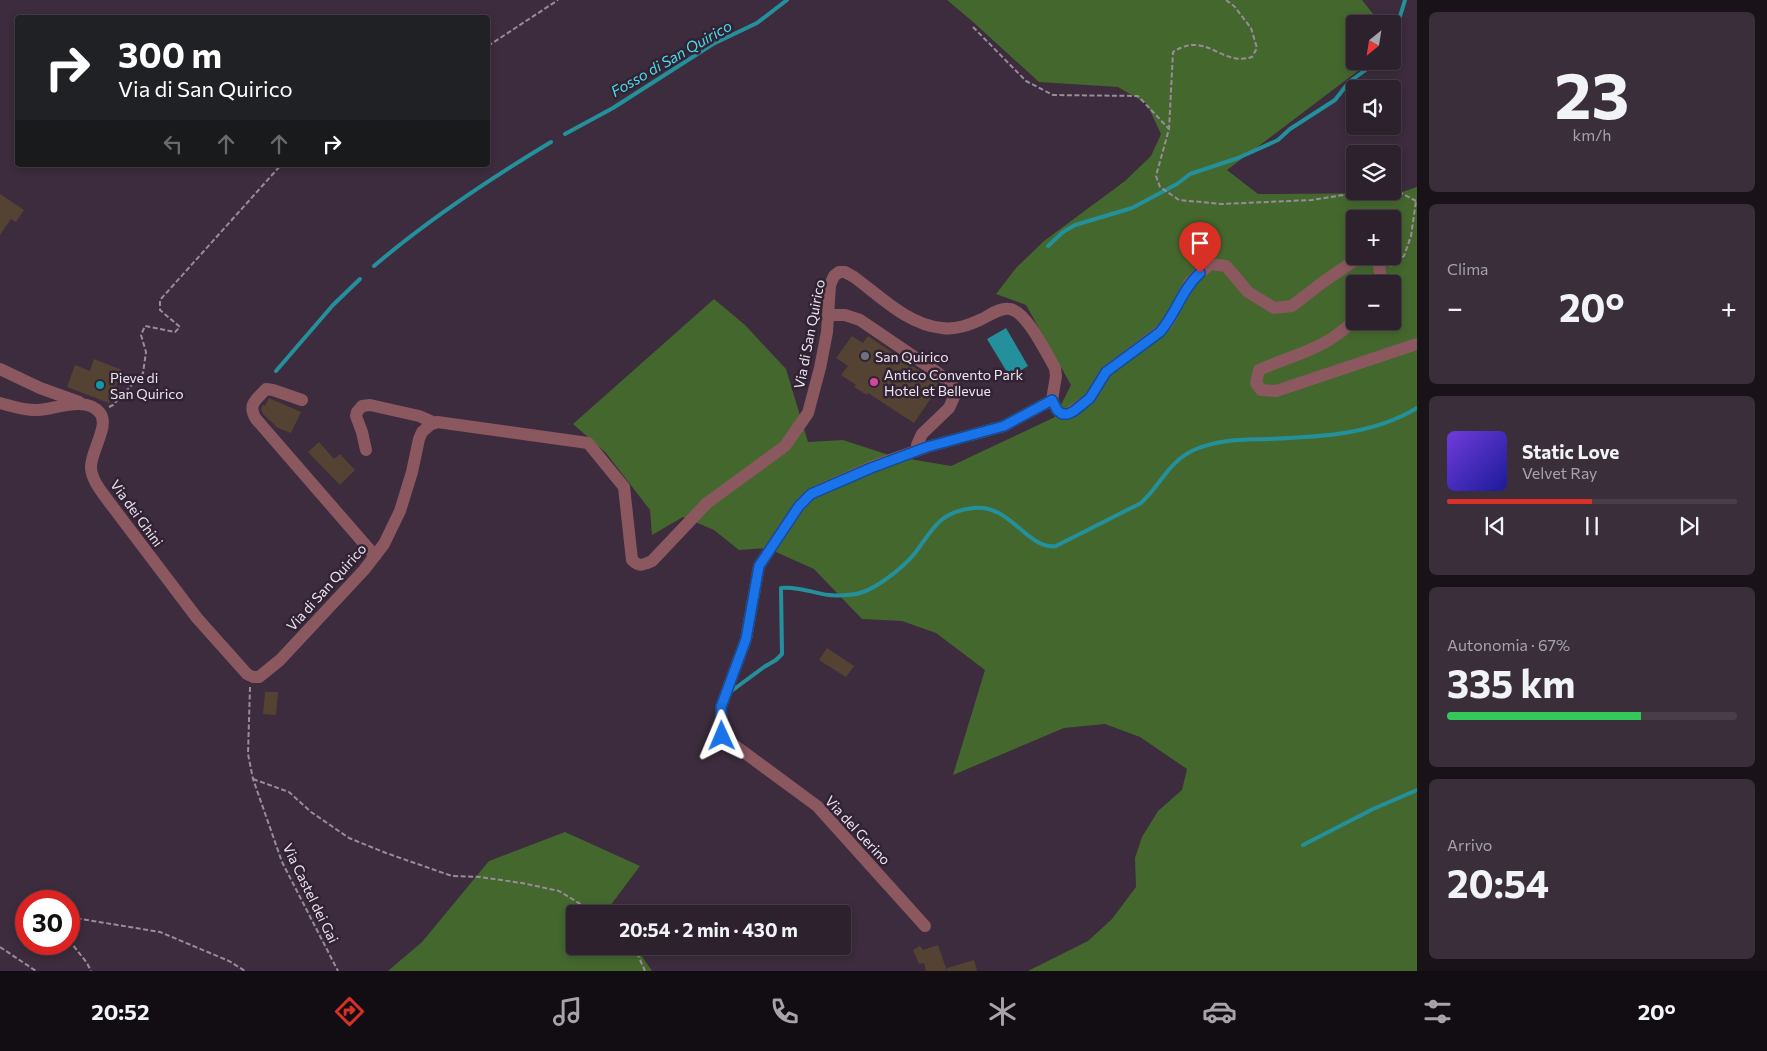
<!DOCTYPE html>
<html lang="it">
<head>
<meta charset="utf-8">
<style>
	:root { --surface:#2d212e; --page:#392e3a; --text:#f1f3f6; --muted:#a7a3aa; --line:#483e4a; --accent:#d93025 }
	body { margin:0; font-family:Commissioner,sans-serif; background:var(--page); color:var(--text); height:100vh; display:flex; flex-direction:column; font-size:19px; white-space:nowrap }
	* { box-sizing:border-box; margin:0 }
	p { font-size:16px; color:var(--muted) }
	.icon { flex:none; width:28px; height:28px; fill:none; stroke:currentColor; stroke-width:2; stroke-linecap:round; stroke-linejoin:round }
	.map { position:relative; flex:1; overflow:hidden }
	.drawer { display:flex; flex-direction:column; gap:12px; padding:12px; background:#191219; width:350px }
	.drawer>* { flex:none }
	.hud { position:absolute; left:15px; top:15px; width:475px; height:152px; border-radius:5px; box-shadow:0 2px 8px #0003,0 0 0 1px var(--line); background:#202124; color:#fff; overflow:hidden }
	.needle { width:32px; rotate:210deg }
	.buttons { position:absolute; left:1346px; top:15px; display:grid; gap:10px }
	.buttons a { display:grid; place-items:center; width:55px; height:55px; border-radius:5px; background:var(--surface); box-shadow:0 2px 8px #0003,0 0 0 1px var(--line); font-size:25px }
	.speed { position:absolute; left:15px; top:890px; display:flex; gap:10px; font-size:25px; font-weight:700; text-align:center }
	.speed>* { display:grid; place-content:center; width:65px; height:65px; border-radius:50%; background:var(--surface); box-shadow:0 2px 8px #0003,0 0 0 1px var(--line); line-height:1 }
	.speed .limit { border:8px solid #d22; background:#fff; color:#111 }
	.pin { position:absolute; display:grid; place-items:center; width:42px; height:42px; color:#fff; margin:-51px -21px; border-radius:50% 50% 50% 0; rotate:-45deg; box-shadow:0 0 5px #0007 }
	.pin .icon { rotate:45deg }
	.me { position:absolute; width:55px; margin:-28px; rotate:359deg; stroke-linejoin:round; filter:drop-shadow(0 0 4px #0008) }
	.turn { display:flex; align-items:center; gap:18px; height:105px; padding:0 20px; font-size:22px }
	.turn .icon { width:65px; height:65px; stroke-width:2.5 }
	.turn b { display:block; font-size:35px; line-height:42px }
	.lanes { display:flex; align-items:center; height:48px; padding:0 20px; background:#0003; justify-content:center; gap:25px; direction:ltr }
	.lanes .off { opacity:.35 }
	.big { font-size:38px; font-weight:700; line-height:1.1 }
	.drawer .widget { flex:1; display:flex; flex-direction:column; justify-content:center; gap:8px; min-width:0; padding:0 18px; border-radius:8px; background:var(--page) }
	.drawer .dial { align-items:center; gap:0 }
	.dial b { font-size:65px; line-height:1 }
	.song { display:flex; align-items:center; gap:15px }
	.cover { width:60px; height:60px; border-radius:8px; background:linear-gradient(135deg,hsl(260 70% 55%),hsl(240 70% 35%)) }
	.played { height:5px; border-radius:2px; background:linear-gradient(90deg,var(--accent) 50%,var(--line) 50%) }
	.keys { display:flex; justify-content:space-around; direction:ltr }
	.heat { display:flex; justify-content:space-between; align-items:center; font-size:28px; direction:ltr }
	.charge { height:8px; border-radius:4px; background:linear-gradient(90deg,#34c759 67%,var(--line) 0) }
	.trip { position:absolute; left:566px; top:905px; width:285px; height:50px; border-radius:5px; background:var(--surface); box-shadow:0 2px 8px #0003,0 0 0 1px var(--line); font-weight:700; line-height:50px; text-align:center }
	.dock { display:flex; height:80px; justify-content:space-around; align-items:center; background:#120d12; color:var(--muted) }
	.dock .icon { width:35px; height:35px }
	.dock .on { color:var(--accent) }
	.dock b { font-size:22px; color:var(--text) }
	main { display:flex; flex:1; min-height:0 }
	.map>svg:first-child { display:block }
	.forest { fill:#44672e; fill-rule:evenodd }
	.water { fill:#24909b }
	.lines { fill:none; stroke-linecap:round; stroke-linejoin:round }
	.stream { stroke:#24909b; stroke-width:4 }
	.building { fill:#544332 }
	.path { stroke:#998c9a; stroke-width:2; stroke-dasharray:5 2.5; stroke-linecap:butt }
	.minor { stroke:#8c5860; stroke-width:12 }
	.route-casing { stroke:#114b97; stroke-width:12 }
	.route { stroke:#1a73e8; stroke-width:9 }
	.worship-dot { fill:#6b7280; stroke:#312333; stroke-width:2 }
	.hotel-dot { fill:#d1479c; stroke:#312333; stroke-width:2 }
	.culture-dot { fill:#0f9aa8; stroke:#312333; stroke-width:2 }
	.labels { text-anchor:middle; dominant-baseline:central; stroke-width:5; stroke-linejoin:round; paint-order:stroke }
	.street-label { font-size:14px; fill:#eee4ef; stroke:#312333 }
	.poi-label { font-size:14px; fill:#eee4ef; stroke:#312333; text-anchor:start }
	.water-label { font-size:15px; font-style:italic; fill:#49deed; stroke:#312333 }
</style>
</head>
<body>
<main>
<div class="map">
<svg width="1417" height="971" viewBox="0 0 1417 971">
	<rect width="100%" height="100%" fill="#3c2c3d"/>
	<g class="forest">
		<path d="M947 0H1362L1377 19V24H1355V61H1371L1227 170 1258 194 1399 193 1417 187V971H1028L1088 941 1112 919 1136 887 1135 858 1142 837 1158 811 1182 790 1187 769 1140 737 1105 724 1064 728 953 775 985 670 936 633 902 621 862 619 814 569 767 548 739 550 714 530 683 517 652 535 650 510 606 453 573 424 714 299 745 325 786 369 808 442 843 440 892 456 951 466 1055 417 1071 385 1026 305 996 294 1016 268 1044 241 1125 181 1151 156 1161 134 1147 104 1118 87 1039 82 972 21ZM1355 219H1392V256H1355ZM1355 284H1392V321H1355Z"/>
		<path d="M565 832 640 866 607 910 610 914H575V946H635L652 971H388L422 942 489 861Z"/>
	</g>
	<path class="water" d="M1006 328 1028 366 1010 377 987 339Z"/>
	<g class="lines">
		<g class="stream">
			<path d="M1392 43 1405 0"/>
			<path d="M565 134 613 108 713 44 757 23 787 0"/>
			<path d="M1048 246 1063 232 1075 225 1132 208 1177 184 1190 174 1238 158 1278 140 1290 129 1335 100 1349 82 1378 61"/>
			<path d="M374 266C429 219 488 180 551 142"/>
			<path d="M276 371 333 305 360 279"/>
			<path d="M730 692 764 667 776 660 782 654 781 588C798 586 813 593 829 595 835 596 850 595 856 594 874 591 904 567 915 553 933 529 939 512 973 508 1010 503 1027 550 1056 546L1141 503C1160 486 1169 461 1194 450 1219 439 1243 440 1269 439 1319 437 1373 435 1417 408"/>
			<path d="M1303 845 1373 809 1417 790"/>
		</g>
	</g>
	<g class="building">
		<path d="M0 194 24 210 16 222 11 219 0 235Z"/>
		<path d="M852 336 863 343 868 336 940 385 914 423 868 393 867 395 854 387 856 385 841 375 848 366 836 358Z"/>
		<path d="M94 359 122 370 109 403 67 387 75 365 90 371Z"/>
		<path d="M269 398 301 412 291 433 278 428 263 414 261 409 263 405 265 406Z"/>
		<path d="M319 442 334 459 340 454 355 470 340 485 308 452Z"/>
		<path d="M827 648 854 666 846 677 819 660Z"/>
		<path d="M265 692H278L276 715 263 714Z"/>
		<path d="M938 945 947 971H926L924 963 919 964 913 950 920 946 923 950Z"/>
		<path d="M974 960 977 971H947V968Z"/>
	</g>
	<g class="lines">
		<g class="path">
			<path d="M1226 0 1234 6 1251 28 1257 48 1252 57C1220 67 1207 30 1173 52L1169 129 1156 176 1160 187 1179 200 1222 204 1312 200 1368 191"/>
			<path d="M973 27 1026 81 1053 95 1138 96 1169 129"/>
			<path d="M488 46 558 0"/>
			<path d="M1392 188 1416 201"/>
			<path d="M1390 266 1404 256 1411 236 1416 201H1417"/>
			<path d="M109 407 113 405 143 373 146 352 141 335 145 326 175 332 180 327 160 310V300L281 165"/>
			<path d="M250 687 248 754 253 779 282 862 338 971"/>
			<path d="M253 779 289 792 311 812 349 838 386 853 452 876 480 877 522 883 559 891 597 914"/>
			<path d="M69 920 81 919 160 932 229 961 245 971"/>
			<path d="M69 940 87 963 91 971"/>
			<path d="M634 946 645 971"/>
			<path d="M0 947 36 971"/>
		</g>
		<g class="minor">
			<path d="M1370 256 1378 260 1381 279 1379 284"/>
			<path d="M829 315H845L860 320 938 373 952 384 954 397 949 408 922 434 917 445 918 450"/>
			<path d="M1355 319C1327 349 1295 354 1259 370L1256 383 1261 390 1276 391 1417 344"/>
			<path d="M0 369 40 388 79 402"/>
			<path d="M302 400 273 390 266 389C256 400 247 404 256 419L375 556"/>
			<path d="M0 403C12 406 25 411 38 410 56 409 86 395 100 413 110 426 90 452 91 468 92 481 102 492 109 502L197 618 247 674 253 677H259L280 660 364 570 384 544 400 511 412 472 419 439 422 432 430 425 437 422 588 443 624 487 632 560C639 567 643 565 652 561L707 503 785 446 808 413 820 368 827 332 830 285 834 276 839 272H845L854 277C880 296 908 325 942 328 956 330 969 325 982 319 990 315 1001 307 1010 309 1027 312 1046 353 1055 368L1056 376 1052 400 1057 410 1062 414H1068L1090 398 1106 372 1159 332 1167 324 1190 282 1210 264 1226 266 1248 292 1274 308 1292 306 1323 282 1361 256"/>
			<path d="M366 450 362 432 356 416 357 412 362 406 370 405 419 416 435 423"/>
			<path d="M925 926 817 806 722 736 721 707 746 639 759 566 799 506 811 494 871 467 927 447 1004 426 1052 400"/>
		</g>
	</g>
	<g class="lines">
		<defs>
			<path id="route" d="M722 736 721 707 746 639 759 566 799 506 811 494 871 468 927 447 1004 426 1052 400 1057 410 1062 414H1068L1074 411 1090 398 1106 372 1160 332C1176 314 1182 289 1200 273"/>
		</defs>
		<use href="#route" class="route-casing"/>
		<use href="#route" class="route"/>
	</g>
	<circle class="worship-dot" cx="865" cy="356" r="5"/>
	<circle class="hotel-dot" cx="874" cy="382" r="5"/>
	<circle class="culture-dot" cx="100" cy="385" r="5"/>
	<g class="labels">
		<g class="street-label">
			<text transform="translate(809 334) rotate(-79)">Via di San Quirico</text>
			<text transform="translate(137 513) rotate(54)">Via dei Ghini</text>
			<text transform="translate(326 587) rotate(-48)">Via di San Quirico</text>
			<text transform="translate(858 830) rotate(47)">Via del Gerino</text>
			<text transform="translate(311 893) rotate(64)">Via Castel dei Gai</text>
		</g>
		<g class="poi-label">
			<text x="875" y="356">San Quirico</text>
			<text x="884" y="374">Antico Convento Park<tspan x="884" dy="16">Hotel et Bellevue</tspan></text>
			<text x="110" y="377">Pieve di<tspan x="110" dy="16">San Quirico</tspan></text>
		</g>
		<g class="water-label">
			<text transform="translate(671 58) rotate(-30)">Fosso di San Quirico</text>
		</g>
	</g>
</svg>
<div class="buttons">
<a><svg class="needle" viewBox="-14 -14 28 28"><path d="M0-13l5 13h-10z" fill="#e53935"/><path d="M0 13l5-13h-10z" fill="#a7a3aa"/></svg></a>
<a><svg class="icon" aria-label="sound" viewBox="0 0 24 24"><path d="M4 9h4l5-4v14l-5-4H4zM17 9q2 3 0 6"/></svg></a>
<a><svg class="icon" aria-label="layers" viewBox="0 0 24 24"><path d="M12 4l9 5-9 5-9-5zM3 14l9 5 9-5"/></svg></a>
<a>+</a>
<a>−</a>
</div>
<div class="speed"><div class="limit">30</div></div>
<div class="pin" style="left:1200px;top:273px;background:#d93025"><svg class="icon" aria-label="arrive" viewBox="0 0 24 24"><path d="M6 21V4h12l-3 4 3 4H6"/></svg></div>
<svg class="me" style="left:722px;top:736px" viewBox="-20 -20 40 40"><path d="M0-17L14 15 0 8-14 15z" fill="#1a73e8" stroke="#fff" stroke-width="4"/></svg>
<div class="trip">20:54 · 2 min · 430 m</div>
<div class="hud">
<div class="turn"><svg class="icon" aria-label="right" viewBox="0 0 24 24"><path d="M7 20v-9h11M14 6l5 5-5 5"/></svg><div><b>300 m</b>Via di San Quirico</div></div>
<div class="lanes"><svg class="icon off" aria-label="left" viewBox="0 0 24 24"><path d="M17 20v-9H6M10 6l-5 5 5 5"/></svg><svg class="icon off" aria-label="ahead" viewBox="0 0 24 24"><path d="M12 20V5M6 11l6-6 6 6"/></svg><svg class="icon off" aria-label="ahead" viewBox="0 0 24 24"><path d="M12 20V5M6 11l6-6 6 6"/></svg><svg class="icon" aria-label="right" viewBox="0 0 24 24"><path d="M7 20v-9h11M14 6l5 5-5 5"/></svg></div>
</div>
</div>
<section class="drawer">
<div class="widget dial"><b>23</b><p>km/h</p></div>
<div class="widget"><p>Clima</p>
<div class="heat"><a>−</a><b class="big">20°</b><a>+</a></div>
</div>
<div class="widget">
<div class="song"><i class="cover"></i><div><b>Static Love</b><p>Velvet Ray</p></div></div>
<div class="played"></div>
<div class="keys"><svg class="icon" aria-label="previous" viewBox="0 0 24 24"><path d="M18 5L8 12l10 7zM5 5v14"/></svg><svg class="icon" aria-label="pause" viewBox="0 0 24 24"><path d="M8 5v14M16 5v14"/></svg><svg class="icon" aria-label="next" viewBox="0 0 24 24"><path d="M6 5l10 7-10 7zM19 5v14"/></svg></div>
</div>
<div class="widget"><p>Autonomia · 67%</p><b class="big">335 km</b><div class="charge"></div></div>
<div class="widget"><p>Arrivo</p><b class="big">20:54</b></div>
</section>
</main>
<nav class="dock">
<b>20:52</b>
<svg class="icon on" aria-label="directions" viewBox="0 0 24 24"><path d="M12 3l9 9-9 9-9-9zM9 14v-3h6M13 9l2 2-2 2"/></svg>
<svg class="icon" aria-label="music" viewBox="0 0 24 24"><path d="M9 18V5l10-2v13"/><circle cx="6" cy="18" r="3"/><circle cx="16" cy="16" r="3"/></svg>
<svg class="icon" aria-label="phone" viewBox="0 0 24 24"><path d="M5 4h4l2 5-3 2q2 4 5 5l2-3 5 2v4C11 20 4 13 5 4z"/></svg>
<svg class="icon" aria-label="climate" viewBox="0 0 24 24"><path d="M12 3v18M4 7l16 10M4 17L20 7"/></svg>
<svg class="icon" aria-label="car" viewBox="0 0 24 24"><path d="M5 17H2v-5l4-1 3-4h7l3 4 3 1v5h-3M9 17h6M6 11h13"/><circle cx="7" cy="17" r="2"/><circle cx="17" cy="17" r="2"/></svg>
<svg class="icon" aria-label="filters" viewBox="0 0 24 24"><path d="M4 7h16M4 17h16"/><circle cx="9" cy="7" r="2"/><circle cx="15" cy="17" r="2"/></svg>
<b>20°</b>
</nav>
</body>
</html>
